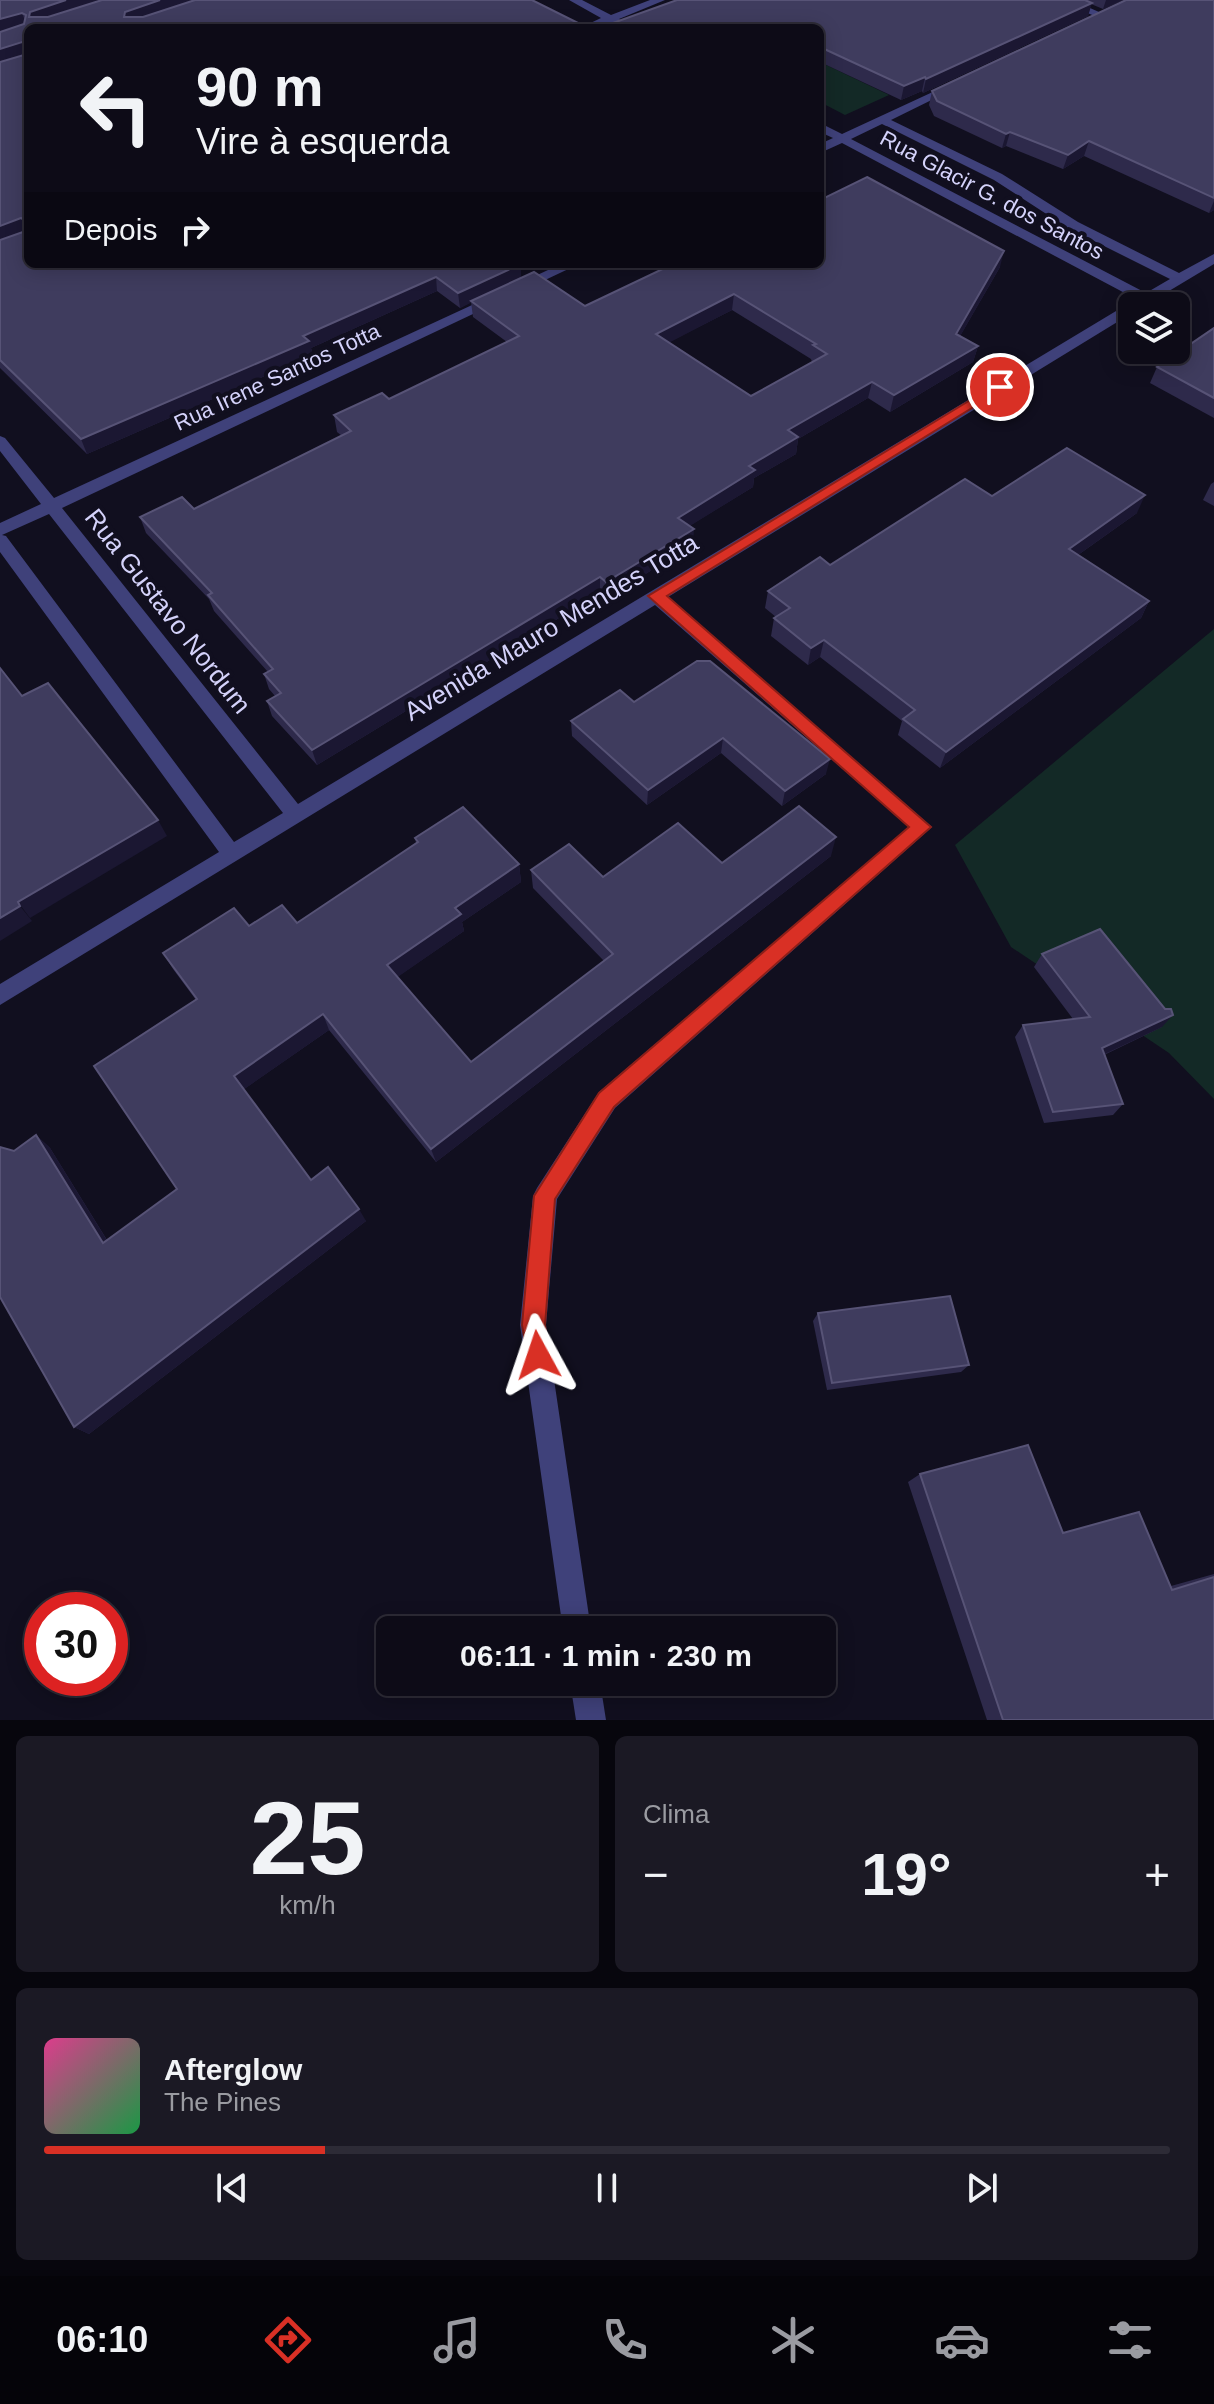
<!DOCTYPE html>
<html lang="pt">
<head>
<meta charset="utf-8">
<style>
	:root { --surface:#0d0b17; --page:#1b1924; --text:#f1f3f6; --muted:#9a9ba1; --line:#2d2b36; --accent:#d93025 }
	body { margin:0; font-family:Arial,sans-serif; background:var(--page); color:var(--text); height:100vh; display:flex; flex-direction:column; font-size:30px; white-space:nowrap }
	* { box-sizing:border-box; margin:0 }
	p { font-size:26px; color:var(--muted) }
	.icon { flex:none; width:44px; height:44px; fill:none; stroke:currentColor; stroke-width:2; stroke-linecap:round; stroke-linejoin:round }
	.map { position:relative; height:1720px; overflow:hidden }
	.drawer { display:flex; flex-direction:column; gap:16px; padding:16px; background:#07060d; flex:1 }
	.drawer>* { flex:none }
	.top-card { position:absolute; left:24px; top:24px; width:800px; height:244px; border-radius:12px; box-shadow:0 4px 20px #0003,0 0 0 2px var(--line); background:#0d0b17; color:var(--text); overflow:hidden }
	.controls { position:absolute; left:1118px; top:292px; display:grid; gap:16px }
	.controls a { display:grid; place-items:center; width:72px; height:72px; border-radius:12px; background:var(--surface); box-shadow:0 4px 20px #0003,0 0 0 2px var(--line); font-size:40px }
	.speed { position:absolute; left:24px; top:1592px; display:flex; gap:16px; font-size:40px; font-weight:700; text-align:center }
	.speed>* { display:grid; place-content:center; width:104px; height:104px; border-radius:50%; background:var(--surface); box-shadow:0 4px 20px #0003,0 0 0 2px var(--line); line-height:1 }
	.speed .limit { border:12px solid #d22; background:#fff; color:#111 }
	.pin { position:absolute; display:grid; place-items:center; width:68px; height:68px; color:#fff; margin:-34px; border:4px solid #fff; border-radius:50%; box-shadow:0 2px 8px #0007 }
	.me { position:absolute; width:88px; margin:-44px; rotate:355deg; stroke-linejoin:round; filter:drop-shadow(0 0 6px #0008) }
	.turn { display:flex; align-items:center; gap:28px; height:168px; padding:0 40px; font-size:36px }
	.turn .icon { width:104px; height:104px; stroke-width:2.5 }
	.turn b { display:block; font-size:56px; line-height:68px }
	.then { display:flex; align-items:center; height:76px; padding:0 40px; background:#0003; gap:16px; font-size:30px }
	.big { font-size:60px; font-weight:800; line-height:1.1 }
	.drawer .card { flex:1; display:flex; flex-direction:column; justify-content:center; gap:12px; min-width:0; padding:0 28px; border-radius:12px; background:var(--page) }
	.drawer .dial { align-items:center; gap:0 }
	.dial b { font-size:104px; line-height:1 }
	.song { display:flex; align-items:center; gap:24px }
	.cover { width:96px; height:96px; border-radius:12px; background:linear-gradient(135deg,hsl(330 70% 55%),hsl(140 70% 35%)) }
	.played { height:8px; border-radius:4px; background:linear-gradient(90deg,var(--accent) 25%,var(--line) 25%) }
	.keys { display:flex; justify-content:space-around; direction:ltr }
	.heat { display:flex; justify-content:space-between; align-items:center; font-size:44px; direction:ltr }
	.drawer .tiles { flex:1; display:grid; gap:16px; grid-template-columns:1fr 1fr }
	.card:last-child { grid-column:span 2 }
	.trip { position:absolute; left:376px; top:1616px; width:460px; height:80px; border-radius:12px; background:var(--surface); box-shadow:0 4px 20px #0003,0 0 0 2px var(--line); font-weight:800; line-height:80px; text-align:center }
	.dock { display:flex; height:128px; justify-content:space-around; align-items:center; background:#050409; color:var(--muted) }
	.dock .icon { width:56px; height:56px }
	.dock .active { color:var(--accent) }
	.dock b { font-size:36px; color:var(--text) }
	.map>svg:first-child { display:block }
	.green { fill:#132926 }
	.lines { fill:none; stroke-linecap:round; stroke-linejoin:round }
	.minor { fill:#3f417a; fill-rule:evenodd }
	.wall { fill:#2e2a4b; fill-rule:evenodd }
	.shaded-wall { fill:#1b1732 }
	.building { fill:#3f3c5e; stroke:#575376; stroke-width:2; fill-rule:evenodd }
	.route { fill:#d93025; stroke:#8d1f18; stroke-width:2 }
	.labels { text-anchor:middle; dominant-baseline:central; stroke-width:8; stroke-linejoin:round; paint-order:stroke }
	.far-street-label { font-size:22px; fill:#d4d2fa; stroke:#110f1f }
	.street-label { font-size:26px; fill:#d4d2fa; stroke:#110f1f }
</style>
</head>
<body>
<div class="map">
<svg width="1214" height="1720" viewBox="0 0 1214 1720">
	<rect width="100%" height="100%" fill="#110f1f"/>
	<g class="green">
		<path d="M820 62 887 94 889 95 845 115 820 102Z"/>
		<path d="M1214 629V1099L1169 1053 1011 947 955 845Z"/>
	</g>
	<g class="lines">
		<g class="minor">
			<path d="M569 0H582L611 15 650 0H665L619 19 633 28H620L609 23 595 28H580L601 18Z"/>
			<path d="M1058 0H1072L1108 16 1099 18Z"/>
			<path d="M950 84 960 86 891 120 1002 174 1078 222 1179 273 1214 254V264L1144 306H1132V313L668 597 932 827 615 1108 557 1199 546 1325 591 1630H563L520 1325 533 1196 537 1188 599 1092 909 827 655 605 0 1005V984L219 852 0 552V523L41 504 0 451V436L5 438 54 498 561 264H579L62 508 298 804 1136 299 842 143 820 153V144L833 138 820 132V123L842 134ZM882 124 994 180 1068 228 1170 279 1146 293 851 139ZM49 514 283 813 234 842 6 536 2 535Z"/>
			<path d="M570 1682H600L606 1720H576Z"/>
		</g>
	</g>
	<g class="wall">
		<path d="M0 0H532L28 264H522L521 265V278L585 306 688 265 1000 267 960 336 978 346 973 362 890 412 868 398 798 439 796 454 754 478 753 487 689 526 693 545 606 598 600 593 317 765 272 716 267 701 275 696 269 689 264 674 268 672 214 611 209 599 146 533 140 517 194 509 342 436 337 432 334 415 389 399 507 342 473 317 471 302 460 308 437 291 311 348 313 355 87 454 0 368ZM732 310 811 359 812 362 751 396 669 342Z"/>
		<path d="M677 0H1123L1103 9 1091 4 1088 16 923 93 922 91 901 100 820 62V28Z"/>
		<path d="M1214 0V210L1209 213 1084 156 1063 169 1006 146 1002 148 934 116 929 105 932 91Z"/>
		<path d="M1214 328V418L1150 383 1157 367Z"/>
		<path d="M1214 482V506L1203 500 1211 484Z"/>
		<path d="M1137 513 1078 555 1149 601 1141 618 940 768 898 735 902 721 820 657 808 665 771 636 774 618 776 617 765 608 768 591 830 565Z"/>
		<path d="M634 702 826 774 782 806 721 753 647 805 572 736 571 721Z"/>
		<path d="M415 838 519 864 521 882 462 922 464 931 397 977 471 1062 604 961 533 888 531 870 603 877 722 863 831 856 436 1162 329 1030 244 1089 311 1180 366 1221 89 1434 74 1427 14 1151 36 1135 50 1148 107 1240 177 1189 196 1000 173 969 163 953 249 926 297 923 416 843Z"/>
		<path d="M1042 954 1165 1009 1162 1027 1104 1055 1123 1104 1113 1115 1044 1123 1015 1037 1023 1025 1073 1019 1034 967Z"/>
		<path d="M818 1313 969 1365 961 1372 827 1390 813 1321Z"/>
		<path d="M920 1474 1063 1533 1171 1586 1214 1574V1720H987L908 1482Z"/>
	</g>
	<g class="shaded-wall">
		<path d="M66 0H111L35 25 29 17 30 12Z"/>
		<path d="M160 0H204L129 25 124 17 125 12Z"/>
		<path d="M1106 0H1123L1103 9Z"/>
		<path d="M1092 3 1088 16 923 93 926 79Z"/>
		<path d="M22 13 27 26 0 34V19Z"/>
		<path d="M22 42 27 56 0 64V49Z"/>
		<path d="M925 77 922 91 901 100 904 86Z"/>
		<path d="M1010 132 1006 146 1002 148 1006 134Z"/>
		<path d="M1089 141 1084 156 1063 169 1068 155Z"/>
		<path d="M1214 201V210L1209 213Z"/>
		<path d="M21 218 27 232 0 242V226Z"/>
		<path d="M1004 251 1000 267 952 350 956 334Z"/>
		<path d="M508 264H522L521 265V279L460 308 458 293Z"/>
		<path d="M436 277 437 291 311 348 313 355 87 454 81 439 303 336Z"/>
		<path d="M734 294 732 310 655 350 656 334Z"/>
		<path d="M978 346 973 362 890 412 894 395Z"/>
		<path d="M872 382 868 398 798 439 796 454 754 478 753 487 677 534 678 518 749 466 788 430Z"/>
		<path d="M1145 495 1137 513 1061 567 1069 549Z"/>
		<path d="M694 529 693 545 606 598V582Z"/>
		<path d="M600 577V593L317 765 312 750Z"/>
		<path d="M1149 601 1141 618 940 768 946 752Z"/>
		<path d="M824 640 820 657 808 665 811 648Z"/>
		<path d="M723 738 721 753 647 805 648 790Z"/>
		<path d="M830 759 826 774 782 806 785 791Z"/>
		<path d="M158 820 167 836 30 918 18 902Z"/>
		<path d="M836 837 831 856 436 1162 431 1149Z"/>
		<path d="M519 864 521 882 462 922 464 931 392 981 387 965 455 908Z"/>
		<path d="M20 906 32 921 0 941V918Z"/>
		<path d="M323 1014 329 1030 243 1090 234 1076Z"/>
		<path d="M1173 1015 1162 1027 1092 1060 1102 1048Z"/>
		<path d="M36 1135 50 1148 116 1255 103 1243Z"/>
		<path d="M359 1209 366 1221 89 1434 74 1427Z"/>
	</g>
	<g class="building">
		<path d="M0 0H66L30 12 29 17H48L102 0H160L125 12 124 17H143L195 0H532L588 28H28V264H521L458 293 436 277 303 336 309 341 81 439 0 360V240L23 232 25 221 21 218 0 226V62L24 55 26 45 22 42 0 49V32L24 24 26 15 22 13 0 19Z"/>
		<path d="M677 0H1085L1092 3 926 79 925 77 904 86 820 47V28H599Z"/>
		<path d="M1126 0H1214V198L1089 141 1068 155 1010 132 1006 134 937 101 932 91Z"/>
		<path d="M867 177 1004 251 956 334 978 346 894 395 872 382 788 430 798 437 749 466 755 470 678 518 694 529 606 582 600 577 312 750 267 701 281 693 264 674 273 669 208 595 212 593 140 517 182 497 194 509 351 431 334 415 382 393 389 399 519 336 471 301 534 272 585 306 673 264 688 265 690 264H820V200ZM734 294 816 344 813 345 827 354 751 396 656 334Z"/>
		<path d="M1214 328V398L1157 367Z"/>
		<path d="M1067 448 1145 495 1069 549 1149 601 946 752 903 719 915 710 824 640 811 648 774 618 790 608 768 591 820 557 830 565 965 479 992 496Z"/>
		<path d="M697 661H710L830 759 785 791 723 738 648 790 571 721 620 690 634 702Z"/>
		<path d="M0 668 22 696 48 683 158 820 18 902 20 906 0 918Z"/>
		<path d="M799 806 836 837 431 1149 323 1014 234 1076 311 1180 328 1167 359 1209 74 1427 0 1297V1147L14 1151 36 1135 103 1243 177 1189 94 1066 197 999 163 953 234 908 249 926 282 905 297 923 418 842 415 838 463 807 519 864 455 908 461 914 387 965 471 1062 613 954 531 870 569 844 603 877 678 823 722 863Z"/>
		<path d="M1100 929 1165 1009H1171L1173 1015 1102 1048 1123 1104 1053 1112 1023 1025 1090 1017 1042 954Z"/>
		<path d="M950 1296 969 1365 832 1383 818 1313Z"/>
		<path d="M1028 1445 1063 1533 1139 1512 1172 1590 1214 1577V1720H1003L920 1474Z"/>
	</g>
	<path class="route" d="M995 385 1006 387 667 596 931 827 614 1107 555 1199 545 1325 549 1355 546 1364 538 1367 529 1364 522 1325 534 1196 599 1093 909 827 648 596Z"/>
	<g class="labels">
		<g class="far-street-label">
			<text transform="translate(992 195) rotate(28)">Rua Glacir G. dos Santos</text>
			<text transform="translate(277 377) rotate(-25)">Rua Irene Santos Totta</text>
		</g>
		<g class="street-label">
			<text transform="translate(168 611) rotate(52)">Rua Gustavo Nordum</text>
			<text transform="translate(551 627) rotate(-31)">Avenida Mauro Mendes Totta</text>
		</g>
	</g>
</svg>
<div class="controls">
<a><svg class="icon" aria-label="layers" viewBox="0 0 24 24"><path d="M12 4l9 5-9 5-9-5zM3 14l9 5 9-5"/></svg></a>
</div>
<div class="speed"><div class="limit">30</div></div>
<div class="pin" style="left:1000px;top:387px;background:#d93025"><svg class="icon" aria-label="arrive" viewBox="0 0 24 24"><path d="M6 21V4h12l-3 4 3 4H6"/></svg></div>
<svg class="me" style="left:538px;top:1355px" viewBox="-20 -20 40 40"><path d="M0-17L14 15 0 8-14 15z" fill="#d93025" stroke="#fff" stroke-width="4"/></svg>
<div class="trip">06:11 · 1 min · 230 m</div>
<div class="top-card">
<div class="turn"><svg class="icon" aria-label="left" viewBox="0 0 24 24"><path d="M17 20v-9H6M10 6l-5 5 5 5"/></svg><div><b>90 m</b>Vire à esquerda</div></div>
<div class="then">Depois<svg class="icon" aria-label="right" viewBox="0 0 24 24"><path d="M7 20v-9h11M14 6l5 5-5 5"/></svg></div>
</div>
</div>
<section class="drawer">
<div class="tiles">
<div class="card dial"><b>25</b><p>km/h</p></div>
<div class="card"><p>Clima</p>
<div class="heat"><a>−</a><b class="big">19°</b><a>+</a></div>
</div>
<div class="card">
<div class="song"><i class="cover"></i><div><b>Afterglow</b><p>The Pines</p></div></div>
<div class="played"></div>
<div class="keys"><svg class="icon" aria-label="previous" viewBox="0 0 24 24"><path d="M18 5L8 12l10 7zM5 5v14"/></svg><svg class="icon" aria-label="pause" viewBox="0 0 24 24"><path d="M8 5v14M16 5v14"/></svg><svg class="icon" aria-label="next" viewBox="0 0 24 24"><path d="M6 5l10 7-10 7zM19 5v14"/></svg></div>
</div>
</div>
</section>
<nav class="dock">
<b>06:10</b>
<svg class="icon active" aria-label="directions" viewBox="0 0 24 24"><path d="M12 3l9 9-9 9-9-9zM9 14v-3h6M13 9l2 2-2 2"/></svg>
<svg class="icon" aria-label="music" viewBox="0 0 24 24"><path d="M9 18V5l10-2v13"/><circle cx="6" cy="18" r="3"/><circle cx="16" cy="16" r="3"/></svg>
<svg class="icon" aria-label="phone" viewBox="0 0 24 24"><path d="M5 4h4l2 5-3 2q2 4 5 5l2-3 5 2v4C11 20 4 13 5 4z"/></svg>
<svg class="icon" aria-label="climate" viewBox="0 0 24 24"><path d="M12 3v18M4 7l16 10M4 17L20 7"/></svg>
<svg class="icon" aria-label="car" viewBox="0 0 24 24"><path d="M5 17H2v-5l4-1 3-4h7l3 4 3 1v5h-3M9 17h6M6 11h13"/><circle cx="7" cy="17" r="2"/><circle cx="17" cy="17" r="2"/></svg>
<svg class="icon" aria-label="filters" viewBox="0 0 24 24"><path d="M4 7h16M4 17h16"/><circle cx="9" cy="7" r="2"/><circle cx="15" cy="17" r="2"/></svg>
</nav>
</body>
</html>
